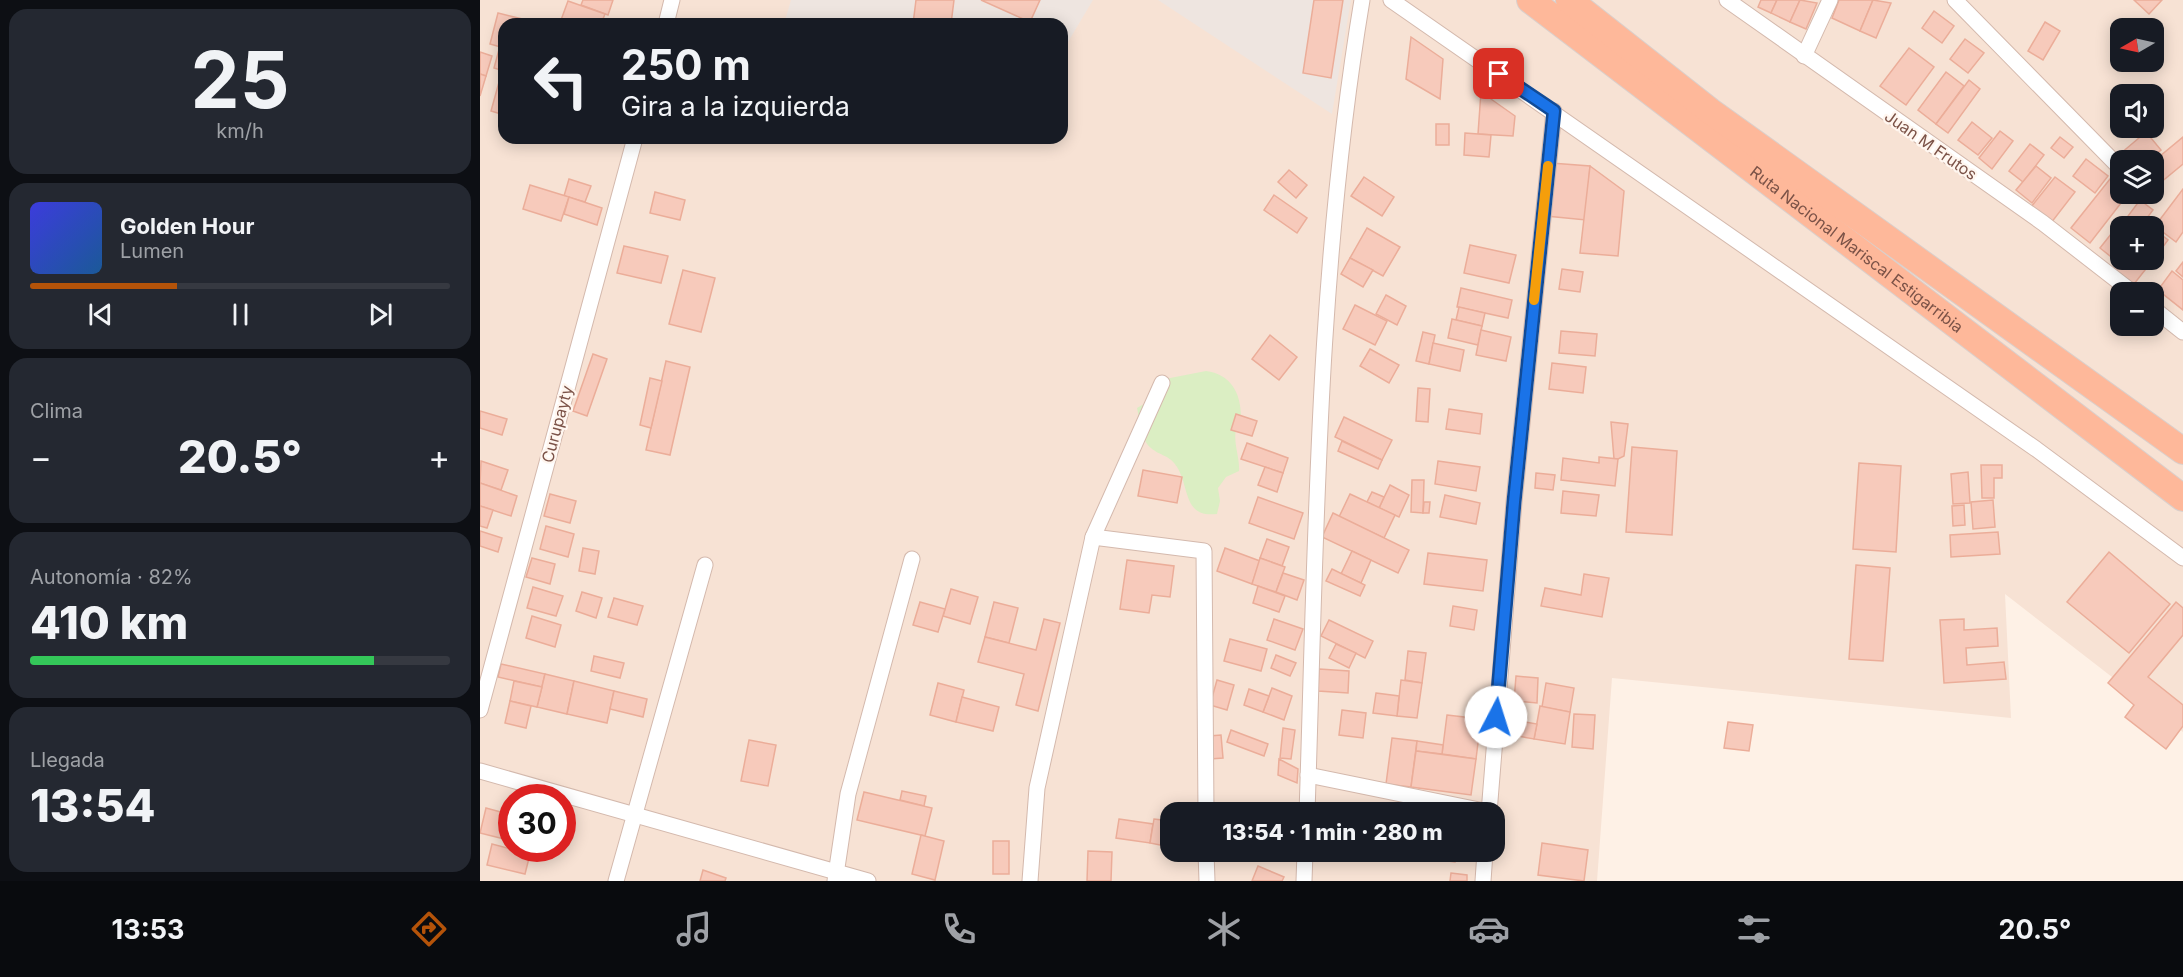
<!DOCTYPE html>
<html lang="es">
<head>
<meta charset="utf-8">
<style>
	:root { --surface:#171b24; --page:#242831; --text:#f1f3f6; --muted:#9ea1a6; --line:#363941; --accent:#b45309 }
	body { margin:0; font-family:Inter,sans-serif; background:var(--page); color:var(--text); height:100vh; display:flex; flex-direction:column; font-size:22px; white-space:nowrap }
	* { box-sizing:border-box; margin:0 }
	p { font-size:20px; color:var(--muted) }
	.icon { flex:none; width:33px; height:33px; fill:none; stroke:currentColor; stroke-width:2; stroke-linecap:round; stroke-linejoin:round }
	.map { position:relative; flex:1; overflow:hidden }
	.details { display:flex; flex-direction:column; gap:9px; padding:9px; background:#0d0f14; width:480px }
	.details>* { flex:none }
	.banner { position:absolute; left:18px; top:18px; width:570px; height:126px; border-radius:18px; box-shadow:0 3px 15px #0003; background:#171b24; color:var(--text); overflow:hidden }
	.needle { width:39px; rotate:261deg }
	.buttons { position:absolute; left:1630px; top:18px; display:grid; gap:12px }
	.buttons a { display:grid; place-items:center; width:54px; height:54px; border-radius:12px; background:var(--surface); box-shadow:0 3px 15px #0003; font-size:30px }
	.speed { position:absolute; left:18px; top:784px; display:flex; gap:12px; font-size:30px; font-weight:700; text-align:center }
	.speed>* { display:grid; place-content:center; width:78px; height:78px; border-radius:50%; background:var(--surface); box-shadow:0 3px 15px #0003; line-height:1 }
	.speed .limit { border:9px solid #d22; background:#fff; color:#111 }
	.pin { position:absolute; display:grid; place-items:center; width:51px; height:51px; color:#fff; margin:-26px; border-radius:12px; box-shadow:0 3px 9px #0006 }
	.me { position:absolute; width:66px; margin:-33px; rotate:5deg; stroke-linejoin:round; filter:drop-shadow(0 0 4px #0008) }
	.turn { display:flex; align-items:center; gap:21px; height:126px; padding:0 24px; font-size:27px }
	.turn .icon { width:78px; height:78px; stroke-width:2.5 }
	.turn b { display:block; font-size:42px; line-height:51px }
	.big { font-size:45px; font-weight:800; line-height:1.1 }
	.details .card { flex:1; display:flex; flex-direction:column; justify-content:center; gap:9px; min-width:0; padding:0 21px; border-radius:18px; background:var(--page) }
	.details .dial { align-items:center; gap:0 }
	.dial b { font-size:78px; line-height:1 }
	.song { display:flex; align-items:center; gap:18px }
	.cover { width:72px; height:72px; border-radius:9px; background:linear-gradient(135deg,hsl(240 70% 55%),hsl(210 70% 35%)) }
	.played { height:6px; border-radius:3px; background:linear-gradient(90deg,var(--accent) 35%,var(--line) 35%) }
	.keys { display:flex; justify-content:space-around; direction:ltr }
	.heat { display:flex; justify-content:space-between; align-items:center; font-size:33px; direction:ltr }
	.charge { height:9px; border-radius:4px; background:linear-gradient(90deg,#34c759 82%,var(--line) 0) }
	.trip { position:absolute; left:680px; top:802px; width:345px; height:60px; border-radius:18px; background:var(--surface); box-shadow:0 3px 15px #0003; font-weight:800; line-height:60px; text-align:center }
	.tab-bar { display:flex; height:96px; justify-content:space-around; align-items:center; background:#090b0e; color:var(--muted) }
	.tab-bar .icon { width:42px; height:42px }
	.tab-bar .current { color:var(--accent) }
	.tab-bar b { font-size:27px; color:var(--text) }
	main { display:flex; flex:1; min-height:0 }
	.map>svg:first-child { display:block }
	.residential { fill:#f7e2d4; fill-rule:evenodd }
	.industrial { fill:#eee5e0 }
	.green { fill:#dbeec3 }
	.building { fill:#f7cabb; stroke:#ebad99; stroke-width:1.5 }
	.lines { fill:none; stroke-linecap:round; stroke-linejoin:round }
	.minor-casing { stroke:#d4b9ad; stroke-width:17 }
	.trunk-casing { stroke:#dacfcb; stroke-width:28 }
	.minor { stroke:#fff; stroke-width:15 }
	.trunk { stroke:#feb89a; stroke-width:26 }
	.route-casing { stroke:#114b97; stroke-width:15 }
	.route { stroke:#1a73e8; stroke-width:10 }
	.slow { stroke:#f59e0b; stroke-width:10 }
	.labels { text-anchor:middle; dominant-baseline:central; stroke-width:4.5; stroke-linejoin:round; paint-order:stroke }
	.street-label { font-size:16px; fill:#7b5247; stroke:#fff6ef }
</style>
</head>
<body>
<main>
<section class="details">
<div class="card dial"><b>25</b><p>km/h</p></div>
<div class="card">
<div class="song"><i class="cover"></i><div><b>Golden Hour</b><p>Lumen</p></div></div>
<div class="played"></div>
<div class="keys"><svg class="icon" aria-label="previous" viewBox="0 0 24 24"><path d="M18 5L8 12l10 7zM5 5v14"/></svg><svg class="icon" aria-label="pause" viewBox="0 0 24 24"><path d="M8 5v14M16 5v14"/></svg><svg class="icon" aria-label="next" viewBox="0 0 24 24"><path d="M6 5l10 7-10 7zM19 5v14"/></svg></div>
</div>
<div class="card"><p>Clima</p>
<div class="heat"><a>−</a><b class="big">20.5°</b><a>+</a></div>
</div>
<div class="card"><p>Autonomía · 82%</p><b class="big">410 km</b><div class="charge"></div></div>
<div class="card"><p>Llegada</p><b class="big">13:54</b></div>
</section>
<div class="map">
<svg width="1703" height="881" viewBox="0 0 1703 881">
	<rect width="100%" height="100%" fill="#fef1e6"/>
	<path class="residential" d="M0 0H1703V732L1525 594 1531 718 1132 678 1117 881H0ZM24 24H582V138H24ZM1641 28H1674V62H1641ZM1641 94H1674V128H1641ZM1641 160H1674V194H1641ZM1641 226H1674V260H1641ZM1641 292H1674V326H1641ZM32 798H82V849H32ZM690 813H1014V852H690Z"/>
	<g class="industrial">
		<path d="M311 0H613L582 52V24H304Z"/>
		<path d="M678 0H871L852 114Z"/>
	</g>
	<path class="green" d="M726 371C750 374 761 392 761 417 760 422 757 425 756 430 753 442 760 458 759 471L746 477 738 488 740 501 737 514C703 518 710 488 697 467 690 455 680 456 671 448 660 439 660 421 657 408L669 401 685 379Z"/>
	<g class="building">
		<path d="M103 0H133L128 15 101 5Z"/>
		<path d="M436 0H474L471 24H433Z"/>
		<path d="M501 0H560L550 22Z"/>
		<path d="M834 0H863L851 78 823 73Z"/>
		<path d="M1281 0H1297L1291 13 1278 7Z"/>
		<path d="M1297 0H1320L1310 22 1291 13Z"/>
		<path d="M1320 0 1337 3 1326 29 1310 22Z"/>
		<path d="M1359 0H1393L1380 31 1352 18Z"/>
		<path d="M1393 0 1411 3 1396 38 1380 31Z"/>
		<path d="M1654 0H1682L1669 14Z"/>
		<path d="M88 1 125 14 121 24H91L81 20Z"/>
		<path d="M1454 11 1474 26 1462 43 1442 28Z"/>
		<path d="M18 13 47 20 46 24H24V48L10 44Z"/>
		<path d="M1565 22 1580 31 1563 60 1548 51Z"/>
		<path d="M931 37 963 59 960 99 926 79Z"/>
		<path d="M1485 39 1504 53 1488 73 1470 59Z"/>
		<path d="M20 46 24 48V71L14 68Z"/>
		<path d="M1429 48 1454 67 1426 105 1400 86Z"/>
		<path d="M0 52 12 56 6 76 0 74Z"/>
		<path d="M1466 72 1484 86 1456 124 1438 110Z"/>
		<path d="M0 74 6 76 0 96Z"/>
		<path d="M21 75 24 76V105L21 114 11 111Z"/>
		<path d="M1489 80 1500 89 1468 133 1456 124Z"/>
		<path d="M1001 92 1035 116 1033 136 998 134Z"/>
		<path d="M1492 122 1512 138 1498 155 1478 140Z"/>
		<rect x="956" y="124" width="13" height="21"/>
		<path d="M1520 131 1533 141 1512 169 1499 158Z"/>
		<path d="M1666 132 1681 150 1667 160H1646L1640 154Z"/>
		<path d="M985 133 1011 135 1009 157 984 155Z"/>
		<path d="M1580 137 1593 147 1584 158 1571 148Z"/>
		<path d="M1703 137V164L1674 188V161Z"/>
		<path d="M1550 144 1564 155 1543 182 1529 171Z"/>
		<path d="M1606 159 1628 176 1615 193 1593 176Z"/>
		<path d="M1071 163 1110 166 1106 220 1066 216Z"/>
		<path d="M1110 166 1144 191 1138 256 1100 253Z"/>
		<path d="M1556 166 1571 178 1552 203 1536 190Z"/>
		<path d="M809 170 827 185 816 198 798 182Z"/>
		<path d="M884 177 914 197 902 216 871 196Z"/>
		<path d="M1575 177 1595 192 1571 223 1551 207Z"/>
		<path d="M89 179 111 186 105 202 84 196Z"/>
		<path d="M1630 179 1641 188V194H1648L1610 243 1591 228Z"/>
		<path d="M50 185 89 197 81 221 43 209Z"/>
		<path d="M1703 189V232L1696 242 1675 226Z"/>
		<path d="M175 192 205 200 200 220 170 213Z"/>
		<path d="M794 195 827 218 817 233 784 210Z"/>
		<path d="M89 197 122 208 117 225 84 214Z"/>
		<path d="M1660 200 1673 210 1661 226 1648 216Z"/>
		<path d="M887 228 920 247 903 276 870 258Z"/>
		<path d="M1635 229 1641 234V251L1635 260 1620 248Z"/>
		<path d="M1674 229 1688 240 1674 259Z"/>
		<path d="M990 245 1036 255 1029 283 984 273Z"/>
		<path d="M144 246 188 256 181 283 137 273Z"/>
		<path d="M870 258 893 270 883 287 861 274Z"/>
		<path d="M1641 259 1673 260 1654 284 1634 269Z"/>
		<path d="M1703 262V277L1696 271Z"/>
		<path d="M1082 269 1103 272 1100 292 1079 289Z"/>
		<path d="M203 270 235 278 221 332 189 324Z"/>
		<path d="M1692 271 1703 280V310L1678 290Z"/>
		<path d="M981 288 1032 300 1028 318 977 307Z"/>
		<path d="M906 295 926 306 917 325 896 314Z"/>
		<path d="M875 305 907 321 895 345 863 329Z"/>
		<path d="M979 307 1005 313 1002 326 976 320Z"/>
		<path d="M972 319 1002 326 998 345 968 338Z"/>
		<path d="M1001 330 1031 337 1026 361 996 355Z"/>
		<path d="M1081 331 1117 334 1115 356 1079 353Z"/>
		<path d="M943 332 955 335 949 364 936 361Z"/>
		<path d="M790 335 817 357 799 380 772 359Z"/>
		<path d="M953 343 984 350 980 371 949 364Z"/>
		<path d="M890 349 919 365 909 383 880 366Z"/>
		<path d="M113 354 127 359 107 416 93 411Z"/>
		<path d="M186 361 210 367 190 455 166 450Z"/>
		<path d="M1072 363 1106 367 1103 393 1069 389Z"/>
		<path d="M170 378 182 381 171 428 160 425Z"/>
		<path d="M938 388 950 389 948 422 936 421Z"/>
		<path d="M969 409 1002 414 1000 434 966 429Z"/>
		<path d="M0 411 27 419 22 435 0 428Z"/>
		<path d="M756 414 777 421 772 436 751 430Z"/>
		<path d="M864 417 912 440 902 460 855 437Z"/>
		<path d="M1131 422 1148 424 1144 456 1138 459H1134Z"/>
		<path d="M862 441 902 460 898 469 858 451Z"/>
		<path d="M767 443 808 458 803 473 761 459Z"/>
		<path d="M1152 447 1197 451 1192 535 1146 532Z"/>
		<path d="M1119 457 1138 459 1135 486 1081 480 1083 458 1119 463Z"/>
		<path d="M1 461 28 470 21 490 0 483Z"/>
		<path d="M958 461 1000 467 996 491 955 484Z"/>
		<path d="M1379 463 1421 466 1416 552 1373 549Z"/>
		<path d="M1501 465H1522V478H1514V498H1502Z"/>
		<path d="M785 467 803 473 797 492 778 485Z"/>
		<path d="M663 470 702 477 697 503 658 496Z"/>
		<path d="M1488 472 1490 503 1473 504 1471 474Z"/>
		<path d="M1056 473 1075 475 1073 490 1055 488Z"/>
		<path d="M932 480H944L943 513 931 512Z"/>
		<path d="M0 483 37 496 31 516 0 506Z"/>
		<path d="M910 485 929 495 919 517 899 508Z"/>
		<path d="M1083 491 1119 495 1116 516 1081 513Z"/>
		<path d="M892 492 904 497 899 508 887 502Z"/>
		<path d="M70 494 96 501 90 523 64 516Z"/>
		<path d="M870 494 915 515 904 538 859 517Z"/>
		<path d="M965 495 1000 503 996 524 960 517Z"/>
		<path d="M778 497 823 513 814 539 769 523Z"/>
		<path d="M1513 500 1515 527 1493 529 1491 502Z"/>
		<path d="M944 502H950L949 513H943Z"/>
		<path d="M1484 505 1485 525 1473 526 1472 506Z"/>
		<path d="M0 506 13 510 7 528 0 526Z"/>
		<path d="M853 513 929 550 918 573 842 537Z"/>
		<path d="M66 526 94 534 88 557 60 549Z"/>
		<path d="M0 531 22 538 18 552 0 546Z"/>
		<path d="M1518 532 1520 554 1471 557 1470 535Z"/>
		<path d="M787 539 809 547 802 566 780 558Z"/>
		<path d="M103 548 119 551 115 574 99 571Z"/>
		<path d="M745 548 780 561 772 584 737 571Z"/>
		<path d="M872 551 891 560 881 583 861 574Z"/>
		<path d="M1629 552 1690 604 1649 653 1587 602Z"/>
		<path d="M948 553 1007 560 1003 591 944 584Z"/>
		<path d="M52 558 75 564 70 584 46 577Z"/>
		<path d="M780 558 805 567 796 592 772 584Z"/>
		<path d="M647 560 694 566 690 597 672 595 669 613 640 609Z"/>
		<path d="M1376 565 1410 568 1403 661 1369 659Z"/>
		<path d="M852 569 885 585 880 596 846 581Z"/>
		<path d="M803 573 824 580 817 600 796 592Z"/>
		<path d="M1104 574 1129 578 1122 617 1061 606 1065 588 1101 595Z"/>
		<path d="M778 586 805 596 799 612 773 603Z"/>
		<path d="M53 587 83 596 76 616 47 608Z"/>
		<path d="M471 589 498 597 490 624 463 616Z"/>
		<path d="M102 592 122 598 116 618 96 611Z"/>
		<path d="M134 598 163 606 157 625 128 617Z"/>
		<path d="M440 602 465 609 458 632 433 625Z"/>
		<path d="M514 602 538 608 529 643 505 637Z"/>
		<path d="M1696 602 1703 608V635L1668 677 1703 705V726L1686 749 1645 717 1654 705 1628 683Z"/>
		<path d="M973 606 997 610 994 630 970 626Z"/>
		<path d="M52 616 81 625 75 647 46 638Z"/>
		<path d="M564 619 580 623 558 711 536 705 544 674 498 662 505 637 556 650Z"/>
		<path d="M794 619 823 629 815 650 787 640Z"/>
		<path d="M1484 619V630L1517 628 1518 646 1486 648 1487 665 1524 662 1526 679 1464 683 1460 620Z"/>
		<path d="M849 620 893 641 885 658 841 636Z"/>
		<path d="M750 639 787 649 781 671 744 661Z"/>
		<path d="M856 644 876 653 869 668 849 658Z"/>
		<path d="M928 651 946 653 942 683 925 680Z"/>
		<path d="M796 655 816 663 810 676 791 668Z"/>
		<path d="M114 656 144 663 140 678 111 671Z"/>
		<path d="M21 664 65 674 62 687 18 677Z"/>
		<path d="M839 669 869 671 868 693 838 691Z"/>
		<path d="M65 674 94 681 87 714 57 707Z"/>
		<path d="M1036 676 1058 678 1057 703 1034 701Z"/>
		<path d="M737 680 754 685 747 710 730 705Z"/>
		<path d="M921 680 942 683 937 718 917 716Z"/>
		<path d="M34 681 62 687 57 707 30 701Z"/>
		<path d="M94 681 134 691 127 723 87 714Z"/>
		<path d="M458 683 484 690 476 722 450 715Z"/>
		<path d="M1066 683 1094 688 1090 712 1062 707Z"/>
		<path d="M792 688 812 696 804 720 783 712Z"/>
		<path d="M769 689 789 696 783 712 764 705Z"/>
		<path d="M134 691 167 699 163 717 130 709Z"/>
		<path d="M896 693 919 696 917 716 893 713Z"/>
		<path d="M482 697 519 707 513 731 476 722Z"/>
		<path d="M30 701 51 706 46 728 25 723Z"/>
		<path d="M1060 706 1090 712 1085 744 1054 739Z"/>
		<path d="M862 710 886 713 883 738 859 735Z"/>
		<path d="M1094 714 1115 715 1113 749 1092 747Z"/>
		<path d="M967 715 1001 719 996 759 962 754Z"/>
		<path d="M1029 719 1057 724 1054 739 1027 734Z"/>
		<path d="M1248 722 1273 725 1269 751 1244 748Z"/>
		<path d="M803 728 815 730 811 759 800 758Z"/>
		<path d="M751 730 788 744 784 756 747 742Z"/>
		<path d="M741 735 743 758 730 759 729 736Z"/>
		<path d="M912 738 937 741 931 787 906 784Z"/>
		<path d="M269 740 296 745 288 786 261 781Z"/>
		<path d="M937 741 963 745 962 754 936 751Z"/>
		<path d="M936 751 996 759 991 795 931 787Z"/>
		<path d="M799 759 818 769 817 783 798 775Z"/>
		<path d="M422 791 446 796 444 806 420 800Z"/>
		<path d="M384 792 452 808 445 836 377 820Z"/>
		<path d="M6 808 32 815V841L0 833Z"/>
		<path d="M639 819 673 824 670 843 636 838Z"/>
		<path d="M674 819 690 821V847L670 843Z"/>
		<path d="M441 835 464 841 455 880 432 874Z"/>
		<rect x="513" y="841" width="16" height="33"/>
		<path d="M1062 843 1108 850 1104 881 1058 875Z"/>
		<path d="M12 844 50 854 45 874 7 865Z"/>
		<path d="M608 851 632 852 631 881H607Z"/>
		<path d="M928 852H976L975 862 927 856Z"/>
		<path d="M778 866 804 877 802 881H772Z"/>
		<path d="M223 870 246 878 245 881H220Z"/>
		<path d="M971 873 987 875V881H970Z"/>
	</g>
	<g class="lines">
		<defs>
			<g id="minor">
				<path d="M911 0 1556 449 1703 558"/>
				<path d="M1247 0 1563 223 1652 292"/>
				<path d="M1475 0 1641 169"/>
				<path d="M186 24 192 0"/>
				<path d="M1324 56 1350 0"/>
				<path d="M1674 309 1703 332"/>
				<path d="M613 537 724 551 726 813"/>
				<path d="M0 710 155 138"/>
				<path d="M0 771 388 881"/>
				<path d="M828 775 1009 812"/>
				<path d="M827 813C836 541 837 269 882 0"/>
				<path d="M1009 813 1034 502 1074 111"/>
				<path d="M726 852 727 881"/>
				<path d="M136 881 225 565"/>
				<path d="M355 881 368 794 432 559"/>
				<path d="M550 881 557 788 613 537 682 383"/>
				<path d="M824 881 825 852"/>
				<path d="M1003 881 1005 852"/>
			</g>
			<g id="trunk">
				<path id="s1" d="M1050 0 1703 498"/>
				<path d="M1089 0 1230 111 1703 451"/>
			</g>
		</defs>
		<use href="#minor" class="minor-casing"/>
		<use href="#trunk" class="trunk-casing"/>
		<use href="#minor" class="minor"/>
		<use href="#trunk" class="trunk"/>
	</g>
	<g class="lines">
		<defs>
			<path id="route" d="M1016 717 1034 502 1074 111 1019 74"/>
		</defs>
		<use href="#route" class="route-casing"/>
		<use href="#route" class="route"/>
		<path class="slow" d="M1054 300 1068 166"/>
	</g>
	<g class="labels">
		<g class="street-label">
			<text transform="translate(1451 145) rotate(35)">Juan M Frutos</text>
			<text stroke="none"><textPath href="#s1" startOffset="411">Ruta Nacional Mariscal Estigarribia</textPath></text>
			<text transform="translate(77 424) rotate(-75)">Curupayty</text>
		</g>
	</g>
</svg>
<div class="buttons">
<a><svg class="needle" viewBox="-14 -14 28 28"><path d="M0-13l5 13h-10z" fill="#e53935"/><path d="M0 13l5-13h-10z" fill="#9ea1a6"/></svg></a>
<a><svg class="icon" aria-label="sound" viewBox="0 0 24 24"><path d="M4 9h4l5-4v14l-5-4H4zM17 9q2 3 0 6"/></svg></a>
<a><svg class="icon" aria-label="layers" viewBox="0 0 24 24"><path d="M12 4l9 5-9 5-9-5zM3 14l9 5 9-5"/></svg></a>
<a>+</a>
<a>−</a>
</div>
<div class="speed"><div class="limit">30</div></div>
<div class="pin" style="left:1019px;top:74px;background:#d93025"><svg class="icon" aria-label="arrive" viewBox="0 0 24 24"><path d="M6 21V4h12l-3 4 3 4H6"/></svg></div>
<svg class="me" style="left:1016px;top:717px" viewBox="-20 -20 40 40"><circle r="19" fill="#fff"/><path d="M0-13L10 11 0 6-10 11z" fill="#1a73e8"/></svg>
<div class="trip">13:54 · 1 min · 280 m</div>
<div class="banner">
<div class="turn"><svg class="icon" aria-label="left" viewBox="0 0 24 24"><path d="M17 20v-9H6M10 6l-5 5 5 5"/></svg><div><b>250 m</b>Gira a la izquierda</div></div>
</div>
</div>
</main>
<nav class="tab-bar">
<b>13:53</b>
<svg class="icon current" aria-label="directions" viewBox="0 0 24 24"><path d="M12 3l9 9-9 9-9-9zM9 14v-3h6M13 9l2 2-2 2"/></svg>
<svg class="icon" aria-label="music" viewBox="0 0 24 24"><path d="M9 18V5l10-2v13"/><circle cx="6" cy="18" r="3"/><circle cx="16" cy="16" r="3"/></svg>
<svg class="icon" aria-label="phone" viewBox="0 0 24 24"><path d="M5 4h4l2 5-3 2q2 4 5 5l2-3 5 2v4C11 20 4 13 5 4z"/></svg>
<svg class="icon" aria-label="climate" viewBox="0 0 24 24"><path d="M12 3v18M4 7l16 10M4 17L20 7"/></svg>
<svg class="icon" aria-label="car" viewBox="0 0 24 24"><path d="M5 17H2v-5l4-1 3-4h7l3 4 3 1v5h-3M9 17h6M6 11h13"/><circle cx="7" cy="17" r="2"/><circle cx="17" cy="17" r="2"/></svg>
<svg class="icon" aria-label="filters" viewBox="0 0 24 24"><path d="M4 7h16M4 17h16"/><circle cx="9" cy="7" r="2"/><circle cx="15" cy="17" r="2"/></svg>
<b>20.5°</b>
</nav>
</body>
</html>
